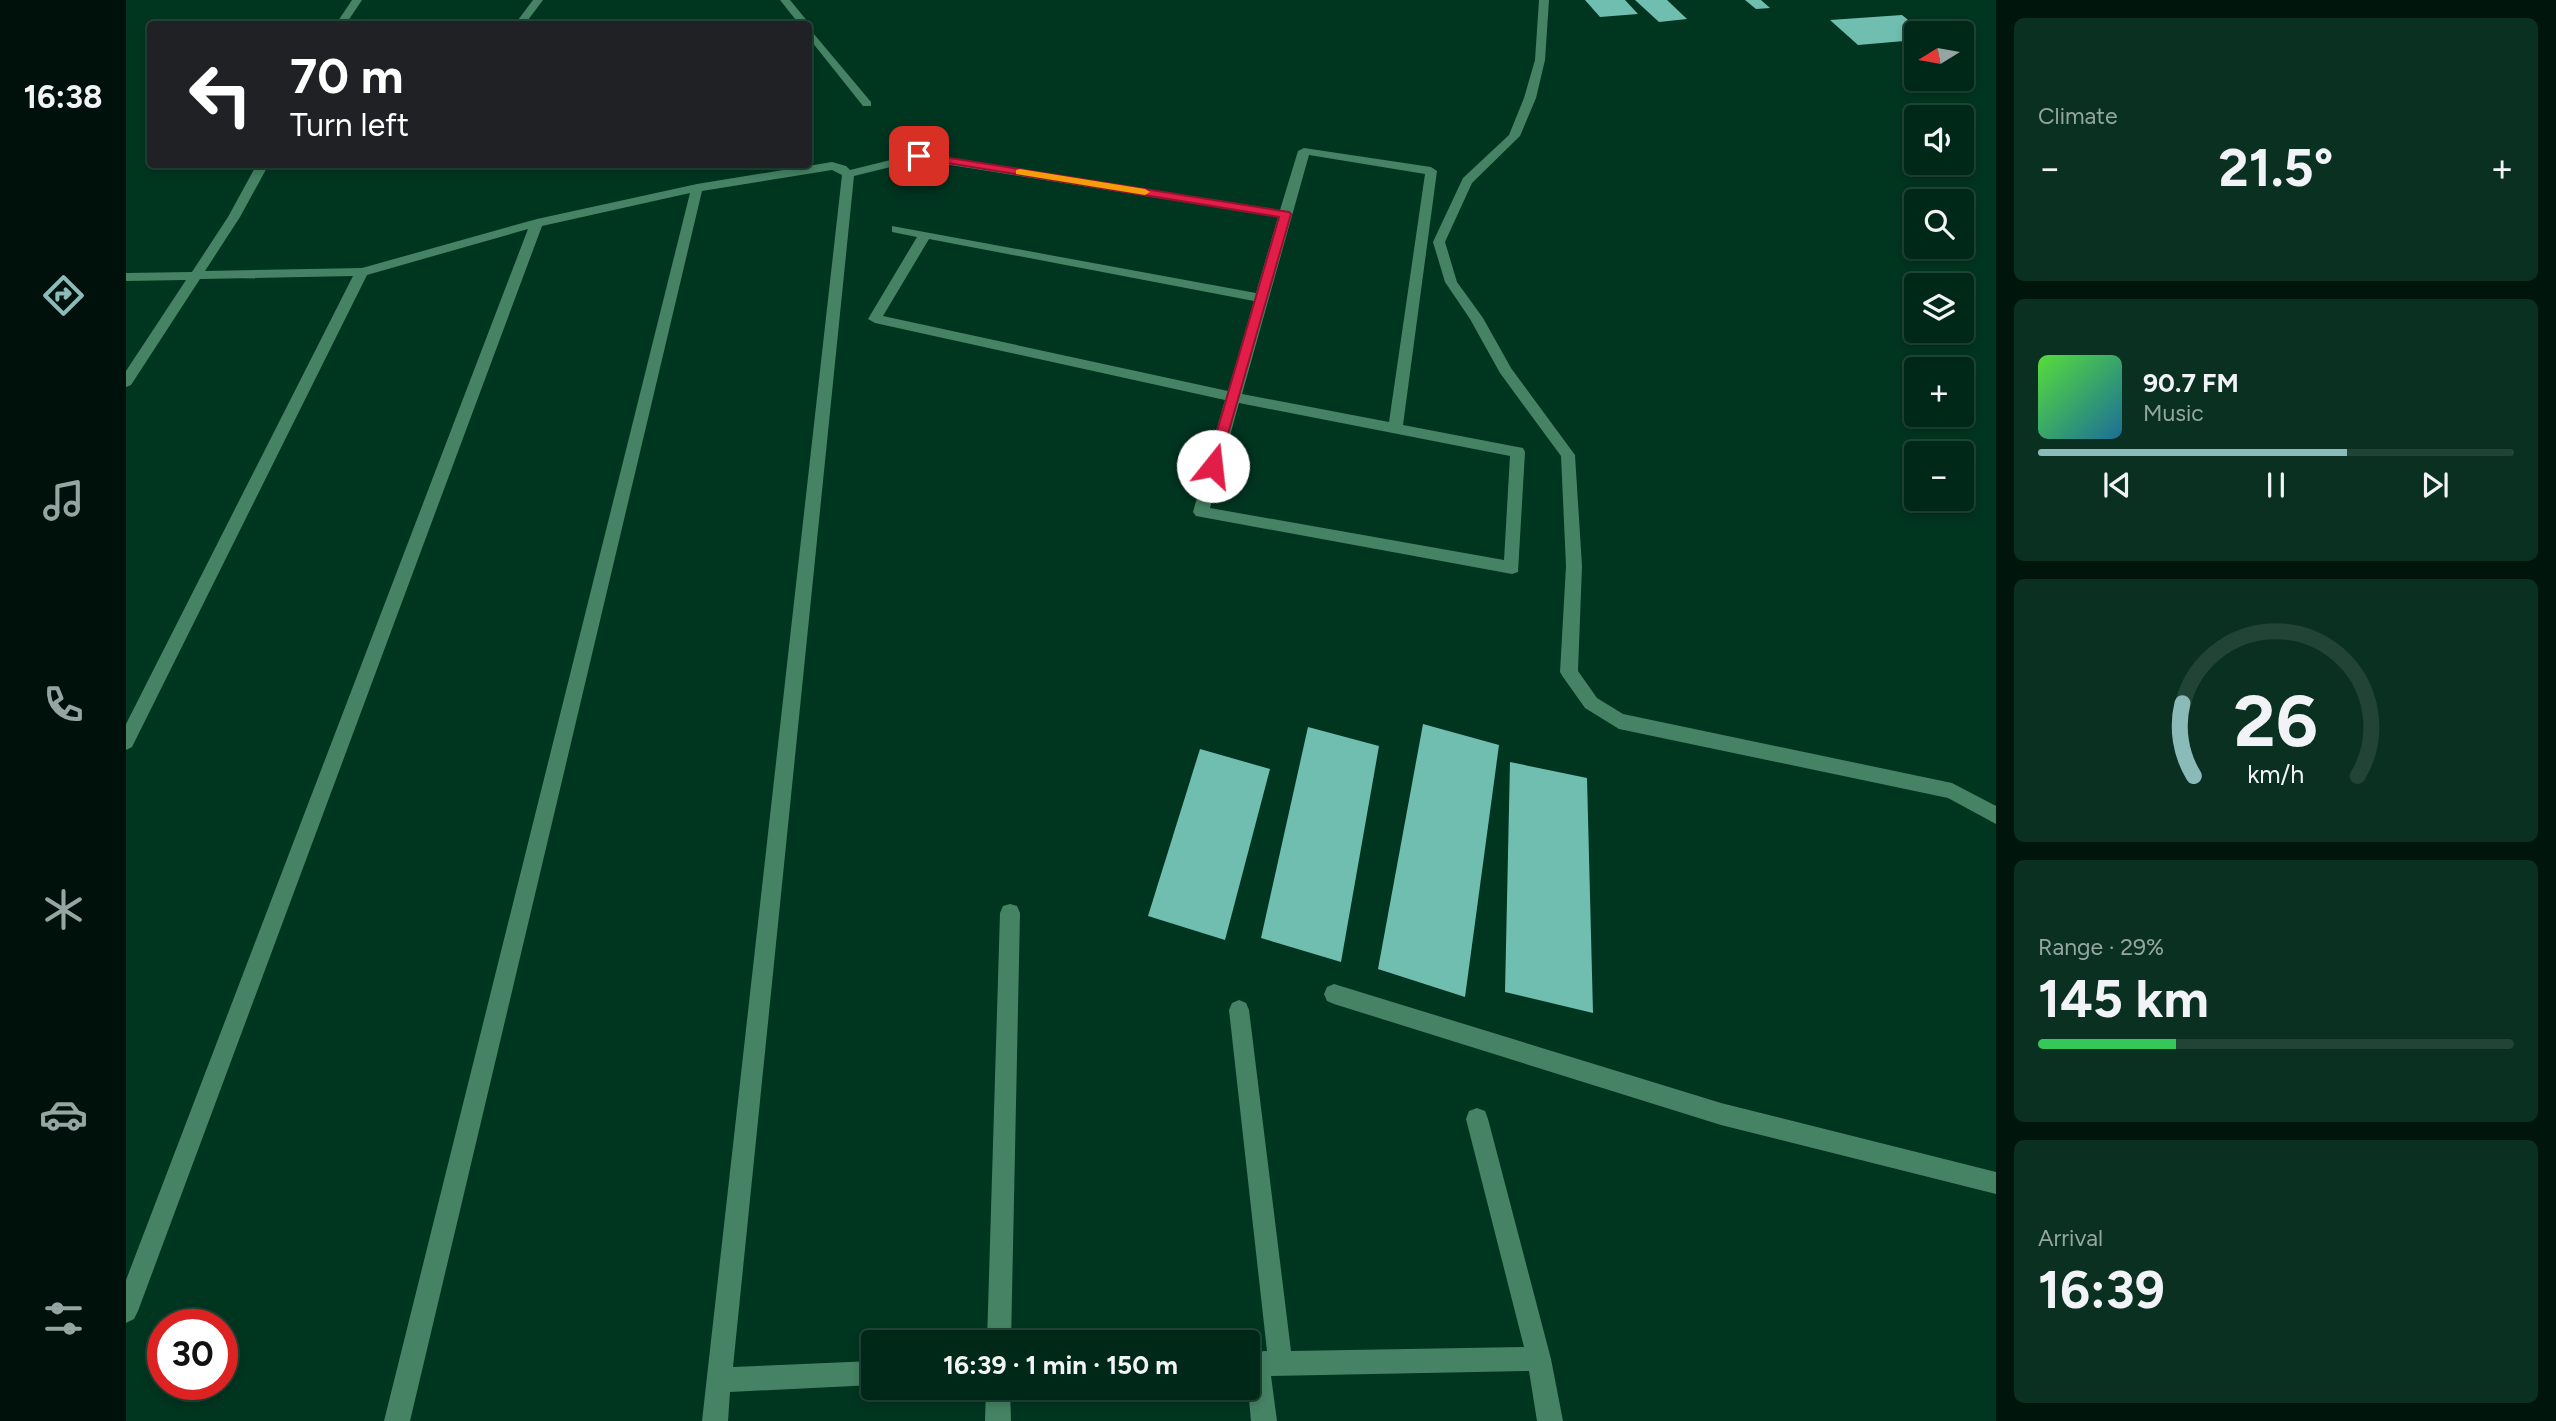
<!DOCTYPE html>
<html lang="en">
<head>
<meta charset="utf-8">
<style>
	:root { --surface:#002818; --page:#0a3021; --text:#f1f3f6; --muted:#95a6a2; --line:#224437; --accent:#8bbbb9 }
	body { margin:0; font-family:Figtree,sans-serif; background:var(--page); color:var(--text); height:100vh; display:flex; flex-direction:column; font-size:26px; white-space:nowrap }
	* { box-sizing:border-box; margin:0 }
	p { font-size:23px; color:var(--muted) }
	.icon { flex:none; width:38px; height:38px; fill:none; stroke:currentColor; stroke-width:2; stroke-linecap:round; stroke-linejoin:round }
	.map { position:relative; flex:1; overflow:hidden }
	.details { display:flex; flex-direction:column; gap:18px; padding:18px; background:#00160d; width:560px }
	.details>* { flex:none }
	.banner { position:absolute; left:21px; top:21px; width:665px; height:147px; border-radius:7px; box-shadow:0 4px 10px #0003,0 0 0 2px var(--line); background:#202124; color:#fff; overflow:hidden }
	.needle { width:46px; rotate:259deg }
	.tools { position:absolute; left:1778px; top:21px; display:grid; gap:14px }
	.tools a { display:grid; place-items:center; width:70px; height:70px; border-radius:7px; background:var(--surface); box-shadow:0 4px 10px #0003,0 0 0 2px var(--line); font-size:35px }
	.speed { position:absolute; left:21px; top:1309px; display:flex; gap:14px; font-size:35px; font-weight:700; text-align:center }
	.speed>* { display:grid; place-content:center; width:91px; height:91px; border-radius:50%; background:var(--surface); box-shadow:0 4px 10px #0003,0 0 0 2px var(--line); line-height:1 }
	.speed .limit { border:10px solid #d22; background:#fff; color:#111 }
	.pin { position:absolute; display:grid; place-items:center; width:60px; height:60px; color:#fff; margin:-30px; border-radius:14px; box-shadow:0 4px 10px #0006 }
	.me { position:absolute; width:77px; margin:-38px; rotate:16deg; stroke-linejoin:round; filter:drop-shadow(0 0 5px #0008) }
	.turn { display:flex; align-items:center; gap:24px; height:147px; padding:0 28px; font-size:32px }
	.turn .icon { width:91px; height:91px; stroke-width:2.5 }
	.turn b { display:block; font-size:49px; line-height:60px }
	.big { font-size:52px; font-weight:700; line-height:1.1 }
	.details .card { flex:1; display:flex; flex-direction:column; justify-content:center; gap:10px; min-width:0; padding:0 24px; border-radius:10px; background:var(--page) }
	.details .dial { align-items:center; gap:0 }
	.dial svg { height:182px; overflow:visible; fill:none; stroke:var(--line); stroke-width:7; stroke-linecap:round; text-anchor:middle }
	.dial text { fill:var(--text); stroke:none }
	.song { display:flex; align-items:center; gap:21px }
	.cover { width:84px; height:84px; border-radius:10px; background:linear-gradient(135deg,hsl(110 70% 55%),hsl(200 70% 35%)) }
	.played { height:7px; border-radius:4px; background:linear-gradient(90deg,var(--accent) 65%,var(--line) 65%) }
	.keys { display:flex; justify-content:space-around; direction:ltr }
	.heat { display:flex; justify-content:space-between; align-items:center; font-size:38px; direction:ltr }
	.charge { height:10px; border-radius:5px; background:linear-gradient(90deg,#34c759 29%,var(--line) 0) }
	.trip { position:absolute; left:735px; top:1330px; width:399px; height:70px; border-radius:7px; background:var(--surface); box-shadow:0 4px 10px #0003,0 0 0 2px var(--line); font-weight:700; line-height:70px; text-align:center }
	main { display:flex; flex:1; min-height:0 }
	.menu { display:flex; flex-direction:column; width:126px; justify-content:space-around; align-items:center; background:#00100a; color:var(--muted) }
	.menu .icon { width:49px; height:49px }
	.menu .active { color:var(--accent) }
	.menu b { font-size:32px; color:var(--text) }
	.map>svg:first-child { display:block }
	.building { fill:#6fbeaf }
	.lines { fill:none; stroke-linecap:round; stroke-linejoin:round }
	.minor { fill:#458364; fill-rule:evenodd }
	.route { fill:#e11d48; stroke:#92132f; stroke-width:2 }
	.slow { fill:#f59e0b }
</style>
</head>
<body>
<main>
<nav class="menu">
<b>16:38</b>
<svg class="icon active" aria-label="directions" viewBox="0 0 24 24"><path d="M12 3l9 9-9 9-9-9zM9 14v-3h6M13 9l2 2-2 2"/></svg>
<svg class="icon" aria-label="music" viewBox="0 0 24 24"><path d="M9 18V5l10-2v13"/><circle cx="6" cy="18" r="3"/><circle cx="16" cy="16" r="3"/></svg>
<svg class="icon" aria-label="phone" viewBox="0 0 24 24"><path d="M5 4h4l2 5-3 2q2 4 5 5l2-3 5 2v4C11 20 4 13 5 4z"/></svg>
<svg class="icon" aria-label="climate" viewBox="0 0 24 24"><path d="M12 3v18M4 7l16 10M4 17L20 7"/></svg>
<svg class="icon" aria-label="car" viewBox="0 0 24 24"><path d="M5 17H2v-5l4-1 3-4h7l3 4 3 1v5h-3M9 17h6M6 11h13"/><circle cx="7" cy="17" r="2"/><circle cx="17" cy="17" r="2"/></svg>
<svg class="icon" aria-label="filters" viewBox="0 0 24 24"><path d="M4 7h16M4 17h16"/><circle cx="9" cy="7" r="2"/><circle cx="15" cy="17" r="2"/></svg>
</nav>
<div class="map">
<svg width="1870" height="1421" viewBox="0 0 1870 1421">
	<rect width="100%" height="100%" fill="#003520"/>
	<g class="building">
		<path d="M1459 0H1499L1512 14 1474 17Z"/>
		<path d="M1509 0H1541L1561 19 1533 22Z"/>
		<path d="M1619 0H1635L1644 8 1630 9Z"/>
		<path d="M1776 15 1798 33H1790V40L1732 45 1704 20Z"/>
		<path d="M1297 724 1373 745 1339 997 1252 969Z"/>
		<path d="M1182 727 1253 746 1215 962 1135 938Z"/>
		<path d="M1074 749 1144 769 1099 940 1022 916Z"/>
		<path d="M1384 762 1461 778 1467 1013 1379 992Z"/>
	</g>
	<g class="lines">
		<g class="minor">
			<path d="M226 0H236L220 24H210Z"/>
			<path d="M407 0H417L399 24H389Z"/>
			<path d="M654 0H664L682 22 683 24 682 25 673 24Z"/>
			<path d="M1413 0H1423L1419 60 1410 98 1394 136 1346 183 1319 242 1331 282 1357 318 1385 368 1449 455 1456 566 1452 671 1471 698 1497 714 1826 783 1870 806V824L1822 798 1493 729 1459 708 1437 677 1434 672 1440 566 1435 456 1374 373 1344 319 1319 282 1307 242 1337 178 1383 135 1398 98 1409 60Z"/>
			<path d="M682 27 745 102V106H737L682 37Z"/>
			<path d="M1178 148 1305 167 1311 171 1277 425 1397 448 1399 452 1392 572 1386 574 1070 516 1067 512 1099 400 749 323 742 319 791 237 766 232V226L1130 293 1152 217 793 160 728 176 607 1367 747 1361V1385L604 1392 602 1421H576L716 175 706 170 576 191 284 1421H258L564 193 416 226 12 1311 8 1319 0 1323V1280L402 229 241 275 6 747 0 750V724L227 276 74 279 5 385 0 387V371L60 280 0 281V273L66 272 102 217 131 164H143L114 217 79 271 236 268 411 219 571 184 706 162 720 166 724 170 793 153 1154 210 1172 151ZM1183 155 1299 174 1263 422 1116 394ZM803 239 1128 301 1102 391 757 316ZM1113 403 1384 456 1378 560 1084 508Z"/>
			<path d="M884 904 891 906 894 913 885 1342H861L874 913 877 906Z"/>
			<path d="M1208 984 1595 1103 1870 1172V1194L1595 1125 1208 1004 1201 1001 1198 994 1201 987Z"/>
			<path d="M1113 1000 1120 1003 1123 1010 1165 1351 1398 1347 1340 1119 1343 1111 1351 1108 1359 1111 1362 1119 1425 1359 1437 1421H1411L1403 1371 1145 1376 1151 1421H1125L1122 1388V1352L1141 1351 1103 1010 1106 1003Z"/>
			<path d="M860 1388H884L885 1421H859Z"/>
		</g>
	</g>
	<path class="route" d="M793 153 1163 212 1165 214 1092 469 1087 471 1081 466 1153 217 790 158V154Z"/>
	<path class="slow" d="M894 169 1019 189 1024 192 1019 195 890 174V170Z"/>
</svg>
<div class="tools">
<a><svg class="needle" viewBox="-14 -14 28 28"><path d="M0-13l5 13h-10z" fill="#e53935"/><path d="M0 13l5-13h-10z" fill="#95a6a2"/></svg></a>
<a><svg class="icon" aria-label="sound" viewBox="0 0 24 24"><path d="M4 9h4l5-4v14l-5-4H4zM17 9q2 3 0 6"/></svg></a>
<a><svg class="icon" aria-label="search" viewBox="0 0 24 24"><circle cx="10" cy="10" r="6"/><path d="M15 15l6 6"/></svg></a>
<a><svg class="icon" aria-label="layers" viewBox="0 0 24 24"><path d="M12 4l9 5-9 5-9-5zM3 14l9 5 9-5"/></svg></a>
<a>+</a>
<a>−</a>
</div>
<div class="speed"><div class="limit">30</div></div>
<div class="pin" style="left:793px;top:156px;background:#d93025"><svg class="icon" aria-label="arrive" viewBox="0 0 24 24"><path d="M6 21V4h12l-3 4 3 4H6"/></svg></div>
<svg class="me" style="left:1087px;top:466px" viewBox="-20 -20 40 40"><circle r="19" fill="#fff"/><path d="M0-13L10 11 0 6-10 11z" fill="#e11d48"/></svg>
<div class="trip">16:39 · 1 min · 150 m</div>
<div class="banner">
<div class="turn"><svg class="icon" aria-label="left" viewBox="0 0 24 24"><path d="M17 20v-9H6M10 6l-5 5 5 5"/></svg><div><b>70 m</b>Turn left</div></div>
</div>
</div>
<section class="details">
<div class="card"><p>Climate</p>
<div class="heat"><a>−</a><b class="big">21.5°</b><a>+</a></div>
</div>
<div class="card">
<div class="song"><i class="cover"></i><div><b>90.7 FM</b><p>Music</p></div></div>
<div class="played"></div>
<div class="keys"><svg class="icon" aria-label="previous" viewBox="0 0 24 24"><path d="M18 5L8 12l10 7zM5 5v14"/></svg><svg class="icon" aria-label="pause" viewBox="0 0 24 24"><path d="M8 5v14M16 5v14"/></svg><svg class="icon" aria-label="next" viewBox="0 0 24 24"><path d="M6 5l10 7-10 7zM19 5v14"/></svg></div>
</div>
<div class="card dial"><svg viewBox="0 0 100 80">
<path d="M14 69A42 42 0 1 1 86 69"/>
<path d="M14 69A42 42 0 0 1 9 37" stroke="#8bbbb9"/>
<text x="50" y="56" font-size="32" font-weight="700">26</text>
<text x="50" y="72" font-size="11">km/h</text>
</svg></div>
<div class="card"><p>Range · 29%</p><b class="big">145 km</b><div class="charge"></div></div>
<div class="card"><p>Arrival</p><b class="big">16:39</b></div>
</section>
</main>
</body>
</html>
